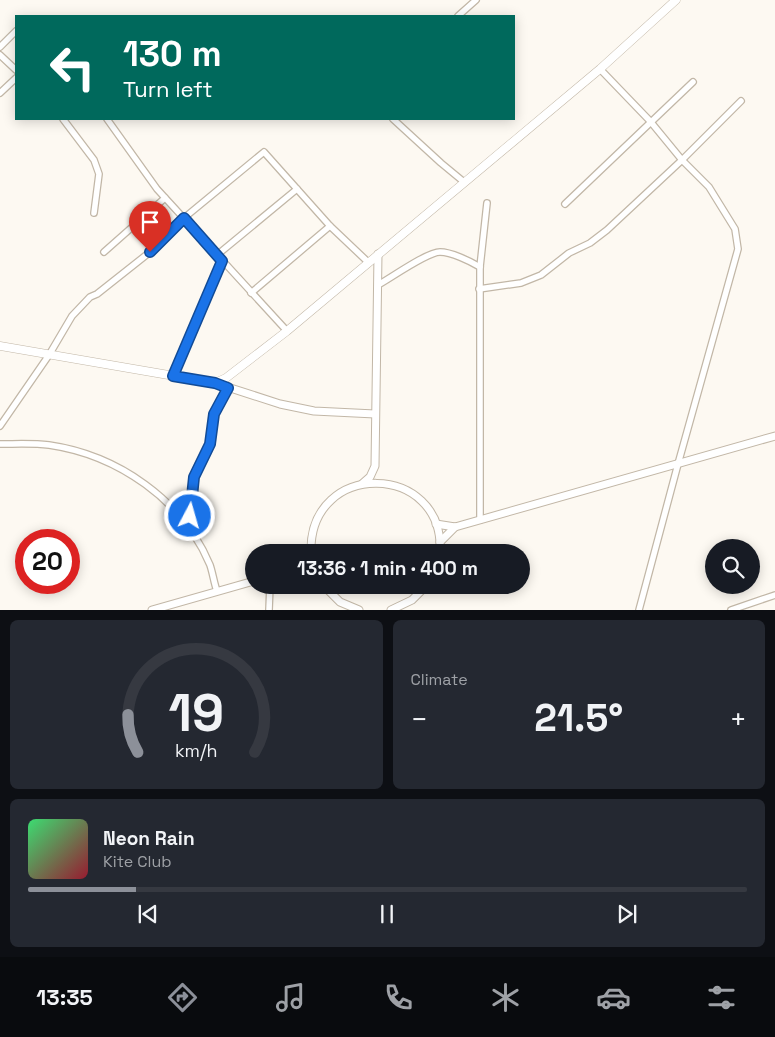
<!DOCTYPE html>
<html lang="en">
<head>
<meta charset="utf-8">
<style>
	:root { --surface:#171b24; --page:#242831; --text:#f1f3f6; --muted:#9ea1a6; --line:#363941; --accent:#8c9099 }
	body { margin:0; font-family:"Space Grotesk",sans-serif; background:var(--page); color:var(--text); height:100vh; display:flex; flex-direction:column; font-size:19px; white-space:nowrap }
	* { box-sizing:border-box; margin:0 }
	p { font-size:16px; color:var(--muted) }
	.icon { flex:none; width:28px; height:28px; fill:none; stroke:currentColor; stroke-width:2; stroke-linecap:round; stroke-linejoin:round }
	.map { position:relative; height:610px; overflow:hidden }
	.details { display:flex; flex-direction:column; gap:10px; padding:10px; background:#0d0f14; flex:1 }
	.details>* { flex:none }
	.banner { position:absolute; left:15px; top:15px; width:500px; height:105px; border-radius:0px; box-shadow:0 2px 12px #0003; background:#00695c; color:#fff; overflow:hidden }
	.fabs { position:absolute; left:705px; top:539px; display:grid; gap:10px }
	.fabs a { display:grid; place-items:center; width:55px; height:55px; border-radius:50%; background:var(--surface); box-shadow:0 2px 12px #0003; font-size:25px }
	.speed { position:absolute; left:15px; top:529px; display:flex; gap:10px; font-size:25px; font-weight:700; text-align:center }
	.speed>* { display:grid; place-content:center; width:65px; height:65px; border-radius:50%; background:var(--surface); box-shadow:0 2px 12px #0003; line-height:1 }
	.speed .limit { border:8px solid #d22; background:#fff; color:#111 }
	.pin { position:absolute; display:grid; place-items:center; width:42px; height:42px; color:#fff; margin:-51px -21px; border-radius:50% 50% 50% 0; rotate:-45deg; box-shadow:0 0 5px #0007 }
	.pin .icon { rotate:45deg }
	.me { position:absolute; width:55px; margin:-28px; rotate:6deg; stroke-linejoin:round; filter:drop-shadow(0 0 4px #0008) }
	.turn { display:flex; align-items:center; gap:18px; height:105px; padding:0 25px; font-size:22px }
	.turn .icon { width:65px; height:65px; stroke-width:2.5 }
	.turn b { display:block; font-size:35px; line-height:42px }
	.big { font-size:38px; font-weight:700; line-height:1.1 }
	.details .card { flex:1; display:flex; flex-direction:column; justify-content:center; gap:8px; min-width:0; padding:0 18px; border-radius:8px; background:var(--page) }
	.details .dial { align-items:center; gap:0 }
	.dial svg { height:130px; overflow:visible; fill:none; stroke:var(--line); stroke-width:7; stroke-linecap:round; text-anchor:middle }
	.dial text { fill:var(--text); stroke:none }
	.song { display:flex; align-items:center; gap:15px }
	.cover { width:60px; height:60px; border-radius:8px; background:linear-gradient(135deg,hsl(140 70% 55%),hsl(350 70% 35%)) }
	.played { height:5px; border-radius:2px; background:linear-gradient(90deg,var(--accent) 15%,var(--line) 15%) }
	.keys { display:flex; justify-content:space-around; direction:ltr }
	.heat { display:flex; justify-content:space-between; align-items:center; font-size:28px; direction:ltr }
	.details .tiles { flex:1; display:grid; gap:10px; grid-template-columns:1fr 1fr }
	.card:last-child { grid-column:span 2 }
	.trip { position:absolute; left:245px; top:544px; width:285px; height:50px; border-radius:25px; background:var(--surface); box-shadow:0 2px 12px #0003; font-weight:700; line-height:50px; text-align:center }
	.dock { display:flex; height:80px; justify-content:space-around; align-items:center; background:#090b0e; color:var(--muted) }
	.dock .icon { width:35px; height:35px }
	.dock .active { color:var(--accent) }
	.dock b { font-size:22px; color:var(--text) }
	.map>svg:first-child { display:block }
	.lines { fill:none; stroke-linecap:round; stroke-linejoin:round }
	.service-casing { stroke:#c2b7a7; stroke-width:4.5 }
	.minor-casing { stroke:#c2b7a7; stroke-width:8 }
	.tertiary-casing { stroke:#c2b7a7; stroke-width:9 }
	.secondary-casing { stroke:#c2b7a7; stroke-width:9 }
	.service { stroke:#fff; stroke-width:2.5 }
	.minor { stroke:#fff; stroke-width:5.5 }
	.tertiary { stroke:#fff; stroke-width:7 }
	.secondary { stroke:#fff; stroke-width:8 }
	.route-casing { stroke:#114b97; stroke-width:12 }
	.route { stroke:#1a73e8; stroke-width:9 }
</style>
</head>
<body>
<div class="map">
<svg width="775" height="610" viewBox="0 0 775 610">
	<rect width="100%" height="100%" fill="#fdf9f2"/>
	<g class="lines">
		<defs>
			<path id="service" d="M192 531 190 516 194 477 210 444 214 414 227 389"/>
			<g id="minor">
				<path d="M458 16 476 0"/>
				<path d="M0 47 16 31"/>
				<path d="M0 55 16 70"/>
				<path d="M600 69 650 121 682 160 709 187 735 229 738 249 678 464 639 610"/>
				<path d="M0 93 16 78"/>
				<path d="M63 119 94 160 99 174 94 213"/>
				<path d="M107 119 157 189 287 331"/>
				<path d="M393 119 441 163 464 182"/>
				<path d="M565 204 693 82"/>
				<path d="M104 252 165 198"/>
				<path d="M217 255 297 189"/>
				<path d="M378 285C391 278 427 252 440 252 451 252 470 261 480 267"/>
				<path d="M479 289 521 283 541 275 569 253 590 243 607 230 682 160 741 101"/>
				<path d="M251 293 330 226"/>
				<path d="M173 376 222 261"/>
				<path d="M0 426 49 355 72 316 90 297 97 294 150 252 184 218 264 152 330 226 368 262"/>
				<path d="M0 444C16 444 33 443 49 445 118 455 183 500 210 565 213 574 214 583 217 591"/>
				<path d="M480 520V267L487 203"/>
				<path d="M269 610 270 585"/>
				<path d="M731 610 775 595"/>
			</g>
			<g id="tertiary">
				<path d="M215 383 280 404 314 411 375 414"/>
				<path d="M362 484 370 477 375 466 378 254"/>
				<path d="M436 524 455 527 775 436"/>
				<path d="M440 542 455 527"/>
				<path d="M311 552C309 459 445 462 440 552"/>
				<path d="M323 585 340 602 359 610"/>
				<path d="M152 610 254 581"/>
				<path d="M391 610 412 600 427 585"/>
			</g>
			<path id="secondary" d="M0 346 215 383 226 378 287 331 600 69 676 0"/>
		</defs>
		<use href="#service" class="service-casing"/>
		<use href="#minor" class="minor-casing"/>
		<use href="#tertiary" class="tertiary-casing"/>
		<use href="#secondary" class="secondary-casing"/>
		<use href="#service" class="service"/>
		<use href="#minor" class="minor"/>
		<use href="#tertiary" class="tertiary"/>
		<use href="#secondary" class="secondary"/>
	</g>
	<g class="lines">
		<defs>
			<path id="route" d="M150 252 184 218 222 261 173 376 215 383 228 388 214 414 210 444 194 477 190 516"/>
		</defs>
		<use href="#route" class="route-casing"/>
		<use href="#route" class="route"/>
	</g>
</svg>
<div class="fabs">
<a><svg class="icon" aria-label="search" viewBox="0 0 24 24"><circle cx="10" cy="10" r="6"/><path d="M15 15l6 6"/></svg></a>
</div>
<div class="speed"><div class="limit">20</div></div>
<div class="pin" style="left:150px;top:252px;background:#d93025"><svg class="icon" aria-label="arrive" viewBox="0 0 24 24"><path d="M6 21V4h12l-3 4 3 4H6"/></svg></div>
<svg class="me" style="left:190px;top:516px" viewBox="-20 -20 40 40"><circle r="17" fill="#1a73e8" stroke="#fff" stroke-width="3"/><path d="M0-11L8 9 0 5-8 9z" fill="#fff"/></svg>
<div class="trip">13:36 · 1 min · 400 m</div>
<div class="banner">
<div class="turn"><svg class="icon" aria-label="left" viewBox="0 0 24 24"><path d="M17 20v-9H6M10 6l-5 5 5 5"/></svg><div><b>130 m</b>Turn left</div></div>
</div>
</div>
<section class="details">
<div class="tiles">
<div class="card dial"><svg viewBox="0 0 100 80">
<path d="M14 69A42 42 0 1 1 86 69"/>
<path d="M14 69A42 42 0 0 1 8 46" stroke="#8c9099"/>
<text x="50" y="56" font-size="32" font-weight="700">19</text>
<text x="50" y="72" font-size="11">km/h</text>
</svg></div>
<div class="card"><p>Climate</p>
<div class="heat"><a>−</a><b class="big">21.5°</b><a>+</a></div>
</div>
<div class="card">
<div class="song"><i class="cover"></i><div><b>Neon Rain</b><p>Kite Club</p></div></div>
<div class="played"></div>
<div class="keys"><svg class="icon" aria-label="previous" viewBox="0 0 24 24"><path d="M18 5L8 12l10 7zM5 5v14"/></svg><svg class="icon" aria-label="pause" viewBox="0 0 24 24"><path d="M8 5v14M16 5v14"/></svg><svg class="icon" aria-label="next" viewBox="0 0 24 24"><path d="M6 5l10 7-10 7zM19 5v14"/></svg></div>
</div>
</div>
</section>
<nav class="dock">
<b>13:35</b>
<svg class="icon active" aria-label="directions" viewBox="0 0 24 24"><path d="M12 3l9 9-9 9-9-9zM9 14v-3h6M13 9l2 2-2 2"/></svg>
<svg class="icon" aria-label="music" viewBox="0 0 24 24"><path d="M9 18V5l10-2v13"/><circle cx="6" cy="18" r="3"/><circle cx="16" cy="16" r="3"/></svg>
<svg class="icon" aria-label="phone" viewBox="0 0 24 24"><path d="M5 4h4l2 5-3 2q2 4 5 5l2-3 5 2v4C11 20 4 13 5 4z"/></svg>
<svg class="icon" aria-label="climate" viewBox="0 0 24 24"><path d="M12 3v18M4 7l16 10M4 17L20 7"/></svg>
<svg class="icon" aria-label="car" viewBox="0 0 24 24"><path d="M5 17H2v-5l4-1 3-4h7l3 4 3 1v5h-3M9 17h6M6 11h13"/><circle cx="7" cy="17" r="2"/><circle cx="17" cy="17" r="2"/></svg>
<svg class="icon" aria-label="filters" viewBox="0 0 24 24"><path d="M4 7h16M4 17h16"/><circle cx="9" cy="7" r="2"/><circle cx="15" cy="17" r="2"/></svg>
</nav>
</body>
</html>
